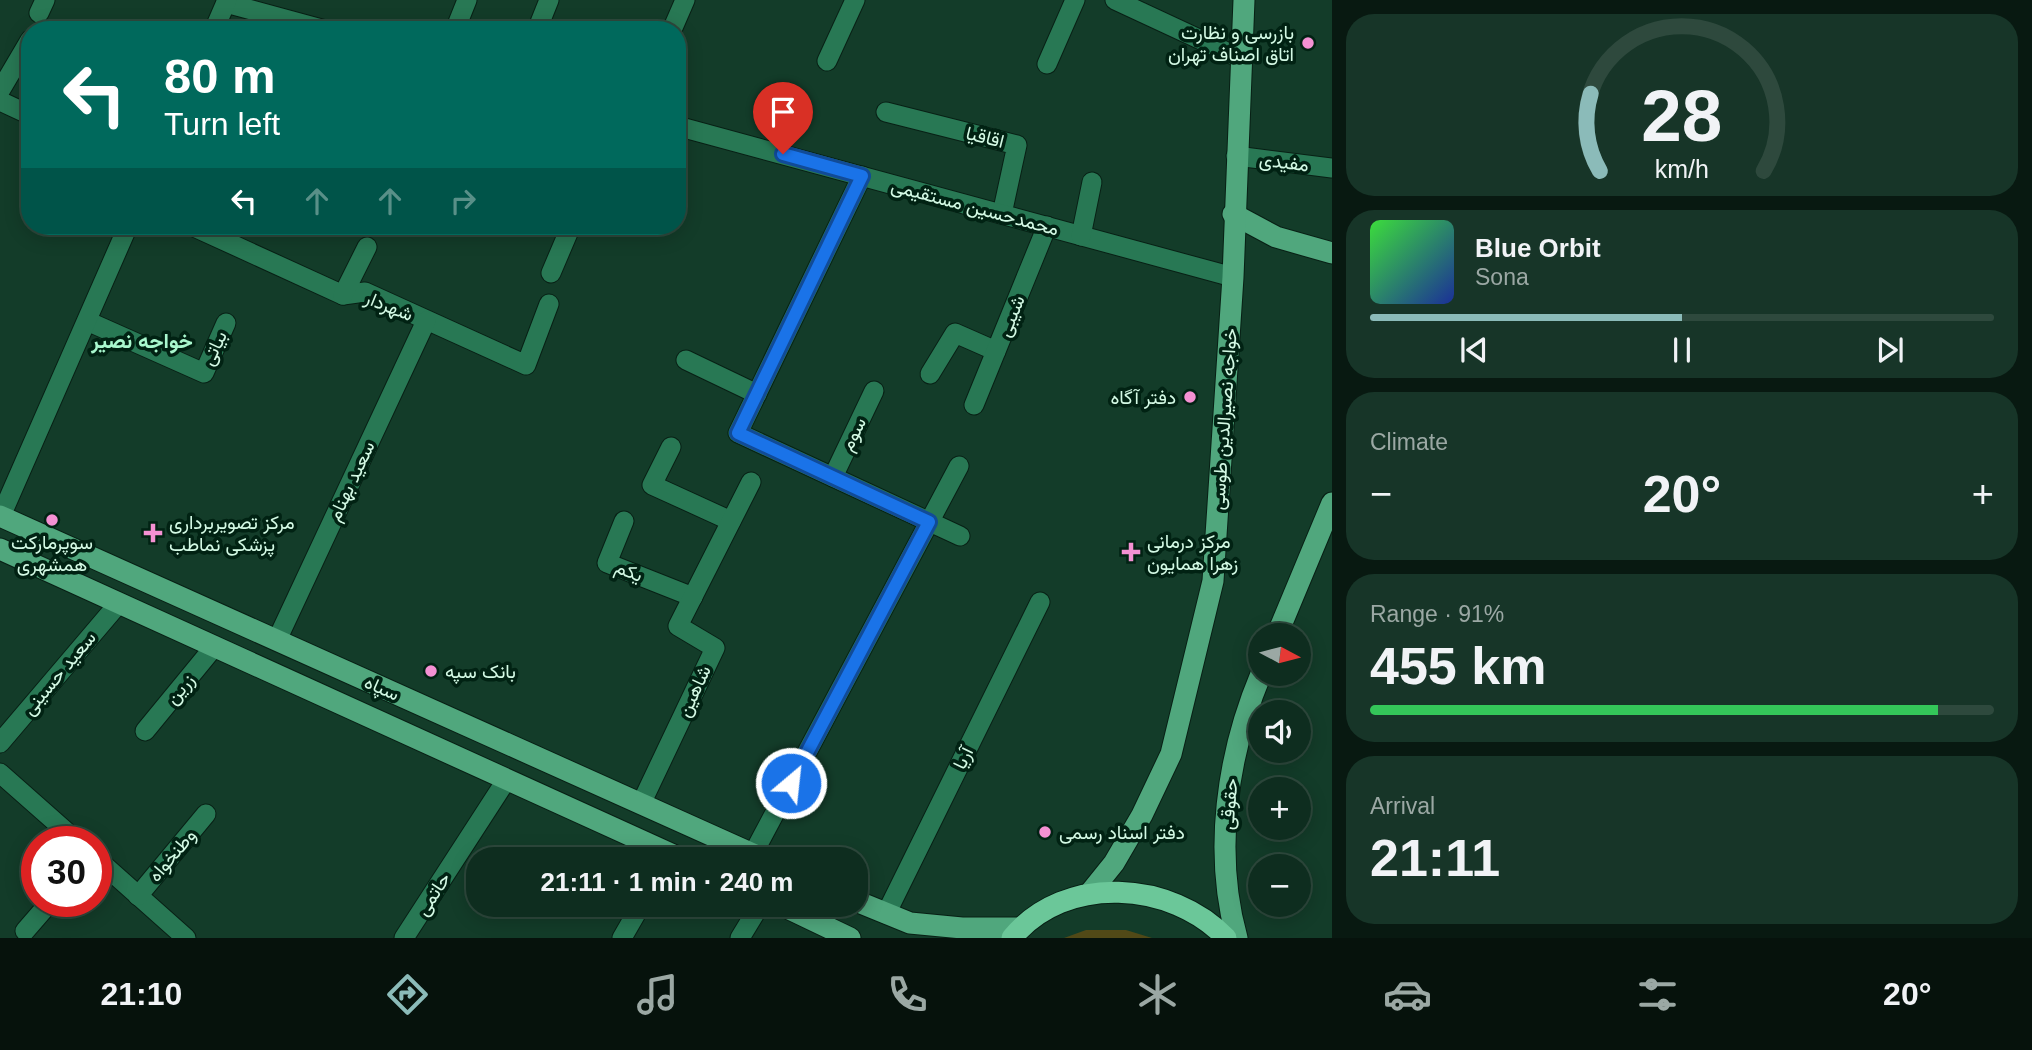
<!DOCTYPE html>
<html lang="en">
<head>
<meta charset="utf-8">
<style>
	:root { --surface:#0e2d1f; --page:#173528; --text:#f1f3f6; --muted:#9ba8a4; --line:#2e493d; --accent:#8bbbb9 }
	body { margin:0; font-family:Arial,Vazirmatn,sans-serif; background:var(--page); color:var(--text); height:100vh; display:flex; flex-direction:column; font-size:26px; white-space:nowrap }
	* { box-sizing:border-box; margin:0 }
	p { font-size:23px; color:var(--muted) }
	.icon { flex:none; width:38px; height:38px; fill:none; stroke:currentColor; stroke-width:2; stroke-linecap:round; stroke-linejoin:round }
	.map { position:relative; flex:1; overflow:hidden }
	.sheet { display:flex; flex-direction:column; gap:14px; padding:14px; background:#081911; width:700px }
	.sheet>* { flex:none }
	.top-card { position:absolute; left:21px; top:21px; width:665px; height:214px; border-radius:28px; box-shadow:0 4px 18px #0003,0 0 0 2px var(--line); background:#00695c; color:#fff; overflow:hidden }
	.needle { width:46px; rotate:97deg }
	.controls { position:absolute; left:1248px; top:623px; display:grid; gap:14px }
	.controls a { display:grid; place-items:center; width:63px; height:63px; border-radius:50%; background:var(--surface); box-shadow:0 4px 18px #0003,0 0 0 2px var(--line); font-size:35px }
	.speed { position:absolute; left:21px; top:826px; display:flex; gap:14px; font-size:35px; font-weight:700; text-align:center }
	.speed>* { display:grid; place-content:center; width:91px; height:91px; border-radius:50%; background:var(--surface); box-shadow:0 4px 18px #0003,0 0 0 2px var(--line); line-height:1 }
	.speed .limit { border:10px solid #d22; background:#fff; color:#111 }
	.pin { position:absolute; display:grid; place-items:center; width:60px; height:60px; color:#fff; margin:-72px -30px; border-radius:50% 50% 50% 0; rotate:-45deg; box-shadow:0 0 7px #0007 }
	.pin .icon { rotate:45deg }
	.me { position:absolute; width:77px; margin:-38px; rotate:28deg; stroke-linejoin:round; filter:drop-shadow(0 0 5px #0008) }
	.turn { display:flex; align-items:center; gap:24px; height:147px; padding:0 28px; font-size:32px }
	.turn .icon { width:91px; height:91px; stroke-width:2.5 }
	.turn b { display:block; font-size:49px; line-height:60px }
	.lanes { display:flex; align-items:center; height:66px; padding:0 28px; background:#0003; justify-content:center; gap:35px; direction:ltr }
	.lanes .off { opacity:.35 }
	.big { font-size:52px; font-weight:600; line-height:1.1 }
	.sheet .tile { flex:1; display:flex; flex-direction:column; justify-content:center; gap:10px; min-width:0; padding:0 24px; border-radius:28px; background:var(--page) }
	.sheet .dial { align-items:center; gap:0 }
	.dial svg { height:182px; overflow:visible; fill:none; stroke:var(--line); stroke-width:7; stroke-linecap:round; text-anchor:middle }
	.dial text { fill:var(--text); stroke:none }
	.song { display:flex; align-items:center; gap:21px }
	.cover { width:84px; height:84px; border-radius:10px; background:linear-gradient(135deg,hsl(120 70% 55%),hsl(230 70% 35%)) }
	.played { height:7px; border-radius:4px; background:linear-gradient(90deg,var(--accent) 50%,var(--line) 50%) }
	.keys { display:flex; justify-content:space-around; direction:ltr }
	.heat { display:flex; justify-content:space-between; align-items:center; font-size:38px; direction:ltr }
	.charge { height:10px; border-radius:5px; background:linear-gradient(90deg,#34c759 91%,var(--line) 0) }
	.trip { position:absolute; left:466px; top:847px; width:402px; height:70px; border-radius:28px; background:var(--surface); box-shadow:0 4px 18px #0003,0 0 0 2px var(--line); font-weight:600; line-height:70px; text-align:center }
	.dock { display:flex; height:112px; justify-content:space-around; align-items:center; background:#06120c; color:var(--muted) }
	.dock .icon { width:49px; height:49px }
	.dock .selected { color:var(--accent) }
	.dock b { font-size:32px; color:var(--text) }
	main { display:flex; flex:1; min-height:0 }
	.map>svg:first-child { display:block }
	.grass { fill:#514917 }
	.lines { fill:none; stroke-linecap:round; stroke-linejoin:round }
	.street-casing { stroke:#082015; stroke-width:21 }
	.primary-casing { stroke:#082015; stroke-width:23 }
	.highway-casing { stroke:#082015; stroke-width:23 }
	.street { stroke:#287854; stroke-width:19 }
	.primary { stroke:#50a77d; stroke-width:21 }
	.highway { stroke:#6bc799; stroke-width:21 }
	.route-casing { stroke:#114b97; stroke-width:18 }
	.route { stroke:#1a73e8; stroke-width:12 }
	.poi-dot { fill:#f491d3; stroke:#012213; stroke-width:2.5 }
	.labels { text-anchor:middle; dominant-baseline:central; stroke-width:7; stroke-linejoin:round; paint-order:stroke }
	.poi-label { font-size:19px; fill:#d4fae5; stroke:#012213; text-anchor:start }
	.street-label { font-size:19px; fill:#d4fae5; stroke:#012213 }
	.neighbourhood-label { font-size:21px; font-weight:bold; fill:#a9f8ce; stroke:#012213 }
</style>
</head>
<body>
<main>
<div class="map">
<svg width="1332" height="938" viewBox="0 0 1332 938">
	<rect width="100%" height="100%" fill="#133c29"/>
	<path class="grass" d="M1086 930H1126L1152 938H1064Z"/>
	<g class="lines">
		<defs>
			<g id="street">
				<path d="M1115 0 1242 59"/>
				<path d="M226 3 325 30"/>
				<path d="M39 13 45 0"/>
				<path d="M214 30 227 0"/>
				<path d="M455 30 467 0"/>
				<path d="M537 30 549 0"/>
				<path d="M672 30 685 0"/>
				<path d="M827 61 855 0"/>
				<path d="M1047 64 1075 0"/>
				<path d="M0 91 30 40"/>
				<path d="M0 101 30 115"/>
				<path d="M886 112 1017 145 1002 214"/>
				<path d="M677 126 1233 277"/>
				<path d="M1236 156 1332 168"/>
				<path d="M862 176 738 433 960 536"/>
				<path d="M192 226 343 295 365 292 526 365 549 304"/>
				<path d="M1081 236 1092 182"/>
				<path d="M551 273 571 226"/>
				<path d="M343 295 367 247"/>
				<path d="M87 321 204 373 226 323"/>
				<path d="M686 360 757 394"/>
				<path d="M930 374 955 333 996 351"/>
				<path d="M974 405 1047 226"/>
				<path d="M671 447 652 485 731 521"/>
				<path d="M833 477 874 391"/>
				<path d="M1 516 128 226"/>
				<path d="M624 521 607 563 693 597"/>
				<path d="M277 640 426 321"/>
				<path d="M145 731 214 647"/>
				<path d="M0 743 119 603"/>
				<path d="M0 773 78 842"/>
				<path d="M641 804 715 648 678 626 751 482"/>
				<path d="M753 854 959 466"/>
				<path d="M96 858 186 938"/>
				<path d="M138 896 206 814"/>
				<path d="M886 914 1040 602"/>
				<path d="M25 931 51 901"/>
				<path d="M404 938 507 779"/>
				<path d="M622 938 641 905"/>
				<path d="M740 938 760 905"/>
			</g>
			<g id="primary">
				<path d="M1233 214 1276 237 1332 253"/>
				<path d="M0 516 764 859"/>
				<path d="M0 549 682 859"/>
				<path d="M1277 635 1332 503"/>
				<path d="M1089 894 1114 863 1142 815 1171 754 1213 581 1233 277 1244 0"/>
				<path d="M856 901 910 923 962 928H1020"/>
				<path d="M781 905 850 938"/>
				<path d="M1237 938C1213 852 1227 755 1261 674"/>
			</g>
			<path id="highway" d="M1012 938C1065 873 1172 881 1226 938"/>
		</defs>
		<use href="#street" class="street-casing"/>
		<use href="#primary" class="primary-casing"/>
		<use href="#highway" class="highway-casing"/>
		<use href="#street" class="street"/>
		<use href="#primary" class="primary"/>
		<use href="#highway" class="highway"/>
	</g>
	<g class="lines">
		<defs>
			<path id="route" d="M783 154 862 176 738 433 929 522 791 783"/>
		</defs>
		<use href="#route" class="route-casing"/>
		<use href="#route" class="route"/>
	</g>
	<g class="poi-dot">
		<circle cx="1308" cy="43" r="7"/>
		<circle cx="1190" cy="397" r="7"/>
		<circle cx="52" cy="520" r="7"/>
		<path d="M149.5 522.5h7v7h7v7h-7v7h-7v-7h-7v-7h7z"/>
		<path d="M1127.5 541.5h7v7h7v7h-7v7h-7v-7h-7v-7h7z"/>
		<circle cx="431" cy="671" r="7"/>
		<circle cx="1045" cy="832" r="7"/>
	</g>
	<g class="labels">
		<g class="poi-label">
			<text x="1294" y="32" text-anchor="end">بازرسی و نظارت<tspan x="1294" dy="22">اتاق اصناف تهران</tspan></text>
			<text x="1176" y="397" text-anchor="end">دفتر آگاه</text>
			<text x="169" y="522">مرکز تصویربرداری<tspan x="169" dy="22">پزشکی نماطب</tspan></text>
			<text x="1147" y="541">مرکز درمانی<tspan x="1147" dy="22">زهرا همایون</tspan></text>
			<text x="52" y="542" text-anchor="middle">سوپرمارکت<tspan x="52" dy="22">همشهری</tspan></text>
			<text x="445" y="671">بانک سپه</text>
			<text x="1059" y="832">دفتر اسناد رسمی</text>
		</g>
		<g class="street-label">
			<text transform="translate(985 137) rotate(14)">اقاقیا</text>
			<text transform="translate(1284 162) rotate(7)">مفیدی</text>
			<text transform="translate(975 207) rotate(15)">محمدحسین مستقیمی</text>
			<text transform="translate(389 306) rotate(22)">شهردار</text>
			<text transform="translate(1011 316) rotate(-68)">شیبی</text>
			<text transform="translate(214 348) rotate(-65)">بیاتی</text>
			<text transform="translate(1224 419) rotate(-86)">خواجه نصیرالدین طوسی</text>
			<text transform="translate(853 434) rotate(-64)">سوم</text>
			<text transform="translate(351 481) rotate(-65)">سعید بهنام</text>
			<text transform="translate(629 571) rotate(22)">یکم</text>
			<text transform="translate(59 673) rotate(-50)">سعید حسینی</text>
			<text transform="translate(382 688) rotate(24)">سپاه</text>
			<text transform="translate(180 689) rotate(-50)">زرین</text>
			<text transform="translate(694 691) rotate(-65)">شاهین</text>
			<text transform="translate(963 758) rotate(-64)">آریا</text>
			<text transform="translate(1229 804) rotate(-85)">حقوقی</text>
			<text transform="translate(172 855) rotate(-50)">وطنخواه</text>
			<text transform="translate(433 894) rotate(-57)">حاتمی</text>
		</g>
		<g class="neighbourhood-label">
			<text x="142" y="340">خواجه نصیر</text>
		</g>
	</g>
</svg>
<div class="controls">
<a><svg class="needle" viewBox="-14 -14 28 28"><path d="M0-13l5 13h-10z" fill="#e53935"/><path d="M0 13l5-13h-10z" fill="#9ba8a4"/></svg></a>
<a><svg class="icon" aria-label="sound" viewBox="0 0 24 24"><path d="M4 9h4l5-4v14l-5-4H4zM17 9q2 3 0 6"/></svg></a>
<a>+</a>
<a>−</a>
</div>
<div class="speed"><div class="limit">30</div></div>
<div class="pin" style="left:783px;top:154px;background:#d93025"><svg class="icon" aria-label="arrive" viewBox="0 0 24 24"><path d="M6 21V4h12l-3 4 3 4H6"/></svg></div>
<svg class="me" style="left:791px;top:783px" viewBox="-20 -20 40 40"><circle r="17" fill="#1a73e8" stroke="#fff" stroke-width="3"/><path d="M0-11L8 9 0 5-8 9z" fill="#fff"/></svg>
<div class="trip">21:11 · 1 min · 240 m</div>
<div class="top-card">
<div class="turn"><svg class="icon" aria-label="left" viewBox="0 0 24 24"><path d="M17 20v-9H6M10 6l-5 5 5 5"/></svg><div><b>80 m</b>Turn left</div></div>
<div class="lanes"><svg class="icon" aria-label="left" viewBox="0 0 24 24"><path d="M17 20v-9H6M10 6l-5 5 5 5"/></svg><svg class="icon off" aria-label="ahead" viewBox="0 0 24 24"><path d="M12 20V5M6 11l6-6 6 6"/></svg><svg class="icon off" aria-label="ahead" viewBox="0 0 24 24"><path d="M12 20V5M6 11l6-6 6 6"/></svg><svg class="icon off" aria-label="right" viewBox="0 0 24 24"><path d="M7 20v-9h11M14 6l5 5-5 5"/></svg></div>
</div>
</div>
<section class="sheet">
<div class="tile dial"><svg viewBox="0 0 100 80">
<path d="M14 69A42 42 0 1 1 86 69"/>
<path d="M14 69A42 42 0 0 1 10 35" stroke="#8bbbb9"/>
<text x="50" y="56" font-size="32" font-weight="700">28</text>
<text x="50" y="72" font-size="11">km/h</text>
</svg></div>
<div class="tile">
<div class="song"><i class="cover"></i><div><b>Blue Orbit</b><p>Sona</p></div></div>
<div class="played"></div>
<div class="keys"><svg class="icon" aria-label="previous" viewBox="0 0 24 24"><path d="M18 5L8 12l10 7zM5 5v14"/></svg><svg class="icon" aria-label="pause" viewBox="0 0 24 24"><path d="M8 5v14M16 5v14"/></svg><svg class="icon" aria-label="next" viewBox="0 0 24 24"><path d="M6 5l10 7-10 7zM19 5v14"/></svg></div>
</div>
<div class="tile"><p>Climate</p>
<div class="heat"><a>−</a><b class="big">20°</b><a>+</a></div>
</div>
<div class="tile"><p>Range · 91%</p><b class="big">455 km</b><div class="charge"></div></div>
<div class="tile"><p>Arrival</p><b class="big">21:11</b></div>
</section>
</main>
<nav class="dock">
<b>21:10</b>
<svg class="icon selected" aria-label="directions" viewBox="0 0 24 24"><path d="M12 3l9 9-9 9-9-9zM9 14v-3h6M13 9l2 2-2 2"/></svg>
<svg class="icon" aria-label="music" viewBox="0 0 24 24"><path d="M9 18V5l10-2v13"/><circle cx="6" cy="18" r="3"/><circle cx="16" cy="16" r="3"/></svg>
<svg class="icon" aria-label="phone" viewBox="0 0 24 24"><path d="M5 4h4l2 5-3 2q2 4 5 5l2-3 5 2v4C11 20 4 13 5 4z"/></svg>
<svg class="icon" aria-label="climate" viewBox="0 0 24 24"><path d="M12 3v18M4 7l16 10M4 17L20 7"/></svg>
<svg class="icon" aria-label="car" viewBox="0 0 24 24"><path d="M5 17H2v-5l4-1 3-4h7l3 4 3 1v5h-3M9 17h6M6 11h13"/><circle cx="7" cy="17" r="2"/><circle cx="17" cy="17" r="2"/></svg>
<svg class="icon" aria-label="filters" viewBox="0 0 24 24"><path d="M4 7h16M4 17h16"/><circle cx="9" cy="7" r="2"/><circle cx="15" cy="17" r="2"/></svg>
<b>20°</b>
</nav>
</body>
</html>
